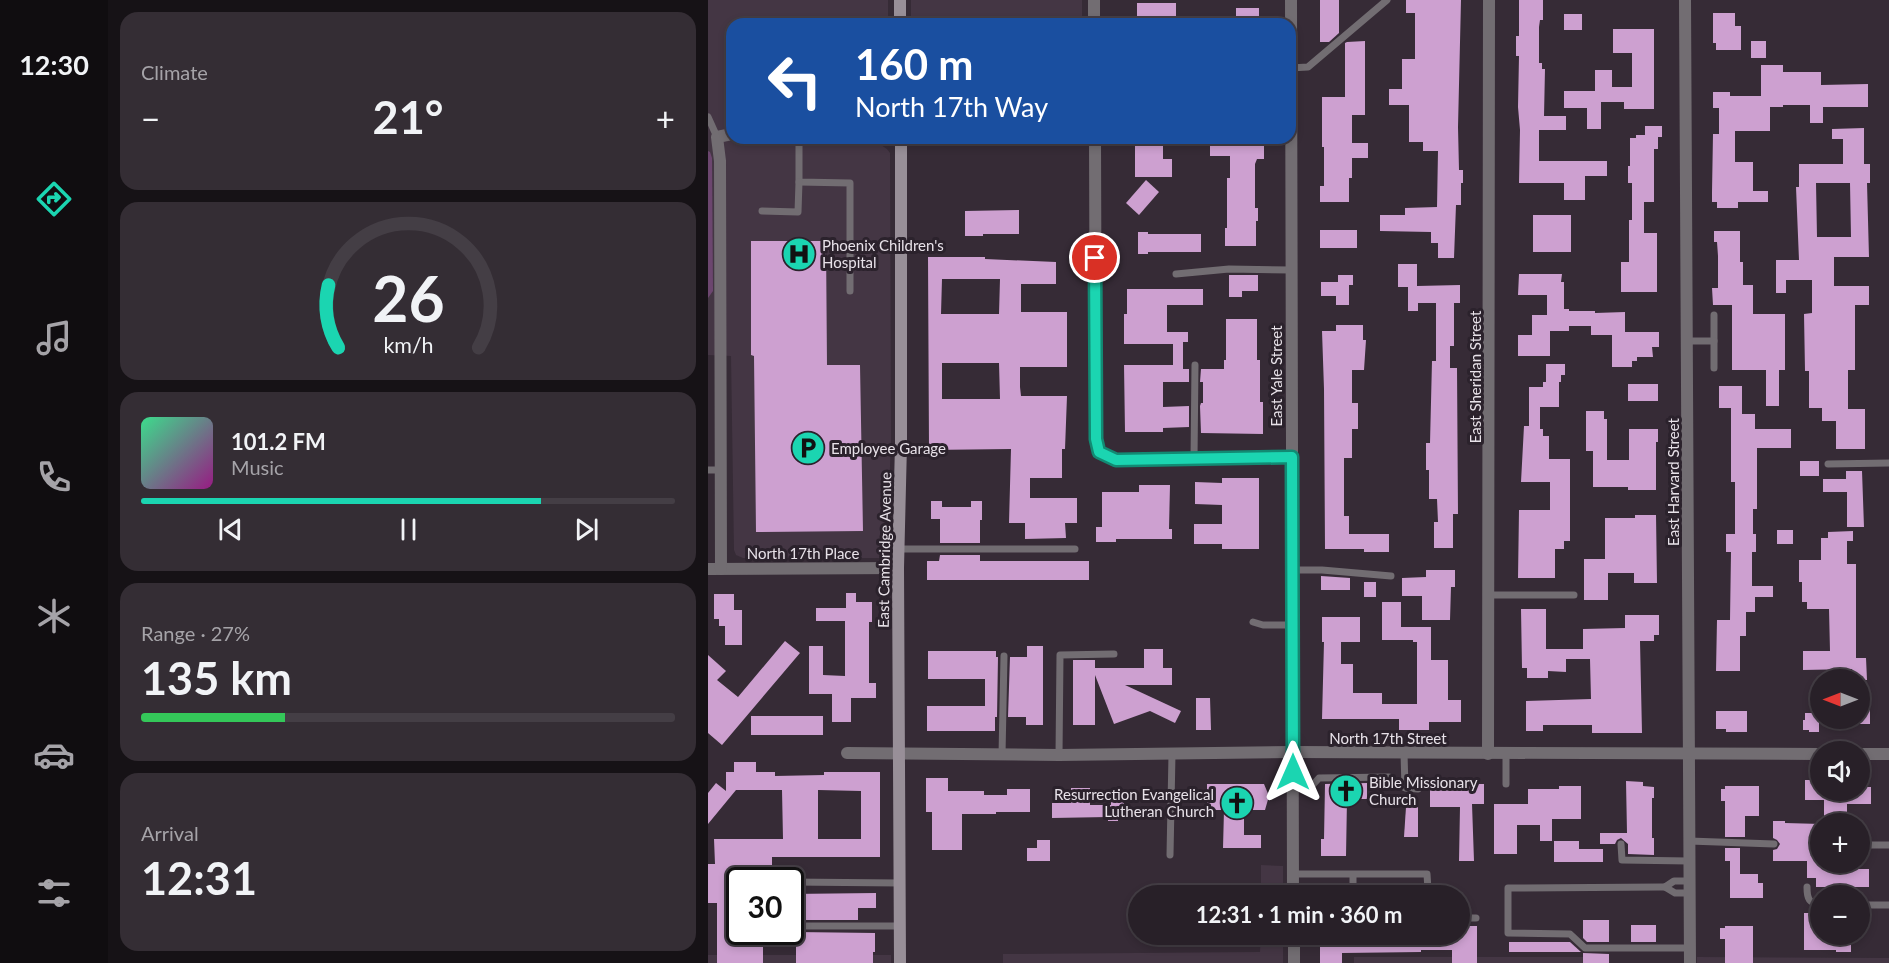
<!DOCTYPE html>
<html lang="en">
<head>
<meta charset="utf-8">
<style>
	:root { --surface:#282028; --page:#342d34; --text:#f1f3f6; --muted:#a5a3a8; --line:#443e45; --accent:#1bd5b1 }
	body { margin:0; font-family:Lato,sans-serif; background:var(--page); color:var(--text); height:100vh; display:flex; flex-direction:column; font-size:22px; white-space:nowrap }
	* { box-sizing:border-box; margin:0 }
	p { font-size:20px; color:var(--muted) }
	.icon { flex:none; width:33px; height:33px; fill:none; stroke:currentColor; stroke-width:2; stroke-linecap:round; stroke-linejoin:round }
	.map { position:relative; flex:1; overflow:hidden }
	.sheet { display:flex; flex-direction:column; gap:12px; padding:12px; background:#161216; width:600px }
	.sheet>* { flex:none }
	.banner { position:absolute; left:18px; top:18px; width:570px; height:126px; border-radius:18px; box-shadow:0 3px 9px #0003,0 0 0 2px var(--line); background:#1a4fa0; color:#fff; overflow:hidden }
	.needle { width:39px; rotate:270deg }
	.buttons { position:absolute; left:1102px; top:669px; display:grid; gap:12px }
	.buttons a { display:grid; place-items:center; width:60px; height:60px; border-radius:50%; background:var(--surface); box-shadow:0 3px 9px #0003,0 0 0 2px var(--line); font-size:30px }
	.speed { position:absolute; left:18px; top:867px; display:flex; gap:12px; font-size:30px; font-weight:700; text-align:center }
	.speed>* { display:grid; place-content:center; width:78px; height:78px; border-radius:50%; background:var(--surface); box-shadow:0 3px 9px #0003,0 0 0 2px var(--line); line-height:1 }
	.speed .limit { border:3px solid #111; border-radius:9px; background:#fff; color:#111 }
	.pin { position:absolute; display:grid; place-items:center; width:51px; height:51px; color:#fff; margin:-26px; border:3px solid #fff; border-radius:50%; box-shadow:0 2px 6px #0007 }
	.me { position:absolute; width:66px; margin:-33px; rotate:0deg; stroke-linejoin:round; filter:drop-shadow(0 0 4px #0008) }
	.turn { display:flex; align-items:center; gap:21px; height:126px; padding:0 30px; font-size:27px }
	.turn .icon { width:78px; height:78px; stroke-width:2.5 }
	.turn b { display:block; font-size:42px; line-height:51px }
	.big { font-size:45px; font-weight:700; line-height:1.1 }
	.sheet .card { flex:1; display:flex; flex-direction:column; justify-content:center; gap:9px; min-width:0; padding:0 21px; border-radius:18px; background:var(--page) }
	.sheet .dial { align-items:center; gap:0 }
	.dial svg { height:156px; overflow:visible; fill:none; stroke:var(--line); stroke-width:7; stroke-linecap:round; text-anchor:middle }
	.dial text { fill:var(--text); stroke:none }
	.song { display:flex; align-items:center; gap:18px }
	.cover { width:72px; height:72px; border-radius:9px; background:linear-gradient(135deg,hsl(150 70% 55%),hsl(310 70% 35%)) }
	.played { height:6px; border-radius:3px; background:linear-gradient(90deg,var(--accent) 75%,var(--line) 75%) }
	.keys { display:flex; justify-content:space-around; direction:ltr }
	.heat { display:flex; justify-content:space-between; align-items:center; font-size:33px; direction:ltr }
	.charge { height:9px; border-radius:4px; background:linear-gradient(90deg,#34c759 27%,var(--line) 0) }
	.trip { position:absolute; left:420px; top:885px; width:342px; height:60px; border-radius:30px; background:var(--surface); box-shadow:0 3px 9px #0003,0 0 0 2px var(--line); font-weight:700; line-height:60px; text-align:center }
	main { display:flex; flex:1; min-height:0 }
	.tabs { display:flex; flex-direction:column; width:108px; justify-content:space-around; align-items:center; background:#100d10; color:var(--muted) }
	.tabs .icon { width:42px; height:42px }
	.tabs .active { color:var(--accent) }
	.tabs b { font-size:27px; color:var(--text) }
	.map>svg:first-child { display:block }
	.built { fill:#443644 }
	.green { fill:#6c466f }
	.building { fill:#cda0d0; fill-rule:evenodd }
	.lines { fill:none; stroke-linecap:round; stroke-linejoin:round }
	.lane { stroke:#726d72; stroke-width:7 }
	.street { stroke:#726d72; stroke-width:12 }
	.secondary { stroke:#988f98; stroke-width:12 }
	.route-casing { stroke:#128a73; stroke-width:15 }
	.route { stroke:#1bd5b1; stroke-width:10 }
	.labels { text-anchor:middle; dominant-baseline:central; stroke-width:6; stroke-linejoin:round; paint-order:stroke }
	.poi-label { font-size:15px; fill:#e8e2e9; stroke:#2b222c; text-anchor:start }
	.street-label { font-size:15px; fill:#e8e2e9; stroke:#2b222c }
</style>
</head>
<body>
<main>
<nav class="tabs">
<b>12:30</b>
<svg class="icon active" aria-label="directions" viewBox="0 0 24 24"><path d="M12 3l9 9-9 9-9-9zM9 14v-3h6M13 9l2 2-2 2"/></svg>
<svg class="icon" aria-label="music" viewBox="0 0 24 24"><path d="M9 18V5l10-2v13"/><circle cx="6" cy="18" r="3"/><circle cx="16" cy="16" r="3"/></svg>
<svg class="icon" aria-label="phone" viewBox="0 0 24 24"><path d="M5 4h4l2 5-3 2q2 4 5 5l2-3 5 2v4C11 20 4 13 5 4z"/></svg>
<svg class="icon" aria-label="climate" viewBox="0 0 24 24"><path d="M12 3v18M4 7l16 10M4 17L20 7"/></svg>
<svg class="icon" aria-label="car" viewBox="0 0 24 24"><path d="M5 17H2v-5l4-1 3-4h7l3 4 3 1v5h-3M9 17h6M6 11h13"/><circle cx="7" cy="17" r="2"/><circle cx="17" cy="17" r="2"/></svg>
<svg class="icon" aria-label="filters" viewBox="0 0 24 24"><path d="M4 7h16M4 17h16"/><circle cx="9" cy="7" r="2"/><circle cx="15" cy="17" r="2"/></svg>
</nav>
<section class="sheet">
<div class="card"><p>Climate</p>
<div class="heat"><a>−</a><b class="big">21°</b><a>+</a></div>
</div>
<div class="card dial"><svg viewBox="0 0 100 80">
<path d="M14 69A42 42 0 1 1 86 69"/>
<path d="M14 69A42 42 0 0 1 9 37" stroke="#1bd5b1"/>
<text x="50" y="56" font-size="32" font-weight="700">26</text>
<text x="50" y="72" font-size="11">km/h</text>
</svg></div>
<div class="card">
<div class="song"><i class="cover"></i><div><b>101.2 FM</b><p>Music</p></div></div>
<div class="played"></div>
<div class="keys"><svg class="icon" aria-label="previous" viewBox="0 0 24 24"><path d="M18 5L8 12l10 7zM5 5v14"/></svg><svg class="icon" aria-label="pause" viewBox="0 0 24 24"><path d="M8 5v14M16 5v14"/></svg><svg class="icon" aria-label="next" viewBox="0 0 24 24"><path d="M6 5l10 7-10 7zM19 5v14"/></svg></div>
</div>
<div class="card"><p>Range · 27%</p><b class="big">135 km</b><div class="charge"></div></div>
<div class="card"><p>Arrival</p><b class="big">12:31</b></div>
</section>
<div class="map">
<svg width="1181" height="963" viewBox="0 0 1181 963">
	<rect width="100%" height="100%" fill="#362b36"/>
	<g class="built">
		<path d="M0 0H180V24H24V138H68L69 146 173 145 179 149 182 153 183 439 179 548 173 558H35L28 555 26 550 23 356 0 355Z"/>
		<rect x="203" y="0" width="171" height="24"/>
		<path d="M553 865 575 866V895H553Z"/>
		<path d="M553 935H575V963H295V954L552 952Z"/>
		<rect x="0" y="955" width="183" height="8"/>
		<rect x="646" y="957" width="229" height="6"/>
		<path d="M989 957 1181 958V963H989Z"/>
	</g>
	<path class="green" d="M0 151 2 152 4 158 5 291 0 298Z"/>
	<g class="building">
		<path d="M612 0H631V33L621 42H612Z"/>
		<path d="M698 0H753L750 127 751 170H755V183H753V205H748L746 258H730V243H723V232L672 231V215H697V208L729 207 730 151H715V142H701V105H681V89H694V59H707V13H698Z"/>
		<path d="M811 0H835V20H832L831 27V63H834V69H837L836 116H858V130H831V161H899V176H877V200H856V183H811L812 130 810 107 811 56H808V36H811Z"/>
		<rect x="429" y="3" width="39" height="21"/>
		<rect x="528" y="8" width="23" height="16"/>
		<path d="M1005 13H1027V26H1033V50H1008V43H1005Z"/>
		<rect x="856" y="14" width="18" height="16"/>
		<path d="M905 29H946V109H916V102H893V129H879V108H856V91H887V70H904V87H924V53H905Z"/>
		<path d="M657 41V115H644V143H660V158H644V178H641V202H612V186H616V147H614V97H637V43L639 42Z"/>
		<rect x="1043" y="41" width="15" height="17"/>
		<path d="M1053 65H1075V72H1113V85L1160 84V107H1115V123H1102V105H1075V107H1062V131H1027V162H1045V191H1060V202H1030V208H1009V202H1004V192L1005 134H1011V108H1005V92H1022V96H1053Z"/>
		<path d="M937 126H954V137H950V149H946V202H936V233H949V292H913V262H921V220H924V183H920V166H922V138H928V135H937Z"/>
		<path d="M1156 128V164H1162V183H1159L1161 257H1126V286H1161V305H1147V370H1140V409H1157V449H1128V421H1114V408H1101V371H1097L1096 314 1104 313V280H1078V293H1068V260H1091L1088 187H1091V164H1135V139H1124V129ZM1108 183H1142L1143 237H1109Z"/>
		<path d="M427 138H455V159H464V177H427Z"/>
		<path d="M502 138 556 139V159H549L547 164V208H550V221H548V246H517V228H519V178H522V156H502Z"/>
		<path d="M438 180 451 192 431 215 418 203Z"/>
		<path d="M311 210V234H275V236H257V211Z"/>
		<rect x="825" y="215" width="38" height="37"/>
		<rect x="612" y="230" width="37" height="18"/>
		<path d="M1006 231H1032V262H1035V285H1045V314H1077V370H1071V406H1058V370H1024V305H1005L1004 288H1010V256L1009 242H1006Z"/>
		<path d="M430 232H440V234H493V252H440V254H430Z"/>
		<path d="M43 241H118L119 365H152L155 531 48 532 46 356 43 355Z"/>
		<path d="M220 257H277V259L348 262V284H313V312H359V367H312V387L313 396H359L357 449H354V478H322V498H369V523H357L358 538 317 539V523H301L303 449 221 450ZM234 279H292L291 314H233ZM234 363H291L292 399H234Z"/>
		<path d="M690 264H709V286L752 285V303H746V346H742V368H749L750 514H745V548H726V522H730L729 499H721V470H718V443H722L724 361H728V303H710V311H700V287H690Z"/>
		<path d="M811 274H854L853 282H856V309H861V311H887V313L917 312V332H951V347H944L945 357H929V361H924V367H904V335H883V326H861V331H842V356H810V335H824V315H839V295H810Z"/>
		<path d="M521 275H550V291H534V297H521Z"/>
		<path d="M630 275H645V285H641V305H628V296H613V282H630Z"/>
		<path d="M419 289H495V305H459V332H480V342H475V369H481V382H455V407L481 406V427L455 428V432H417L416 365H465V344H416V314H419Z"/>
		<path d="M518 319H549V360H552V402H555V434L493 433 492 406 493 403H495V382H492L493 369H516V360H518Z"/>
		<path d="M628 325H655V340H658L656 370H644V403H650V429H644V458H636V516H641V534H681V552H656V549H617L616 389 614 331H628Z"/>
		<path d="M838 364H857V375H853V382H851V407H832V429H835V436H841V459H862V541H856V549H847V578H810L811 510H842V482H813L816 426H821V387H835V382H838Z"/>
		<rect x="920" y="384" width="30" height="17"/>
		<path d="M1011 386H1034V414H1047V429H1083V448H1049V509H1045V534H1048V552H1044V586H1065V597H1047V612H1038V636H1032V671H1008L1009 620H1022L1023 552H1018V534H1027V482H1023V408H1011Z"/>
		<path d="M878 411H896V419H899V460H921V429H950V442H948V490H920V487H885V451H878Z"/>
		<rect x="1092" y="461" width="19" height="15"/>
		<path d="M1138 471H1154L1156 527H1139V492H1115V479H1138Z"/>
		<path d="M514 478H551V549H514V544H486V524H514V505L487 504V482L514 483Z"/>
		<path d="M431 485H462L461 529H464V539H408V542H388V527H394V492H431Z"/>
		<path d="M223 501H234V507H263V501H274V520H272V543H232V519H223Z"/>
		<path d="M927 515H948L949 583H926V573H900V600H876V559H897V518H927Z"/>
		<rect x="1069" y="530" width="16" height="14"/>
		<path d="M1145 531V541H1139V564H1148V658H1158L1159 680H1145L1144 669 1095 670V651H1122L1121 609H1099V602H1094V582H1091V560H1113V538H1120V532Z"/>
		<path d="M232 555H272V561H381V580H219V561H231Z"/>
		<path d="M718 570H747V587H743L742 620H714V596H694V578L718 577Z"/>
		<path d="M613 576 642 578V590H613Z"/>
		<rect x="656" y="582" width="12" height="15"/>
		<path d="M138 593H148V602H164V622H161V683H168V698H143V722H124V694H101V646H115V675L137 676V621H108V608H138Z"/>
		<path d="M6 594H26V610H34V645H17V626H11V619H6Z"/>
		<path d="M674 602H693V627H723V660H740V700H753V722H721V730H691V719H614L616 642H614V617H652V642H633V664H645V693H674V704H709V642H705V640H674Z"/>
		<path d="M813 609H838V649H875V629L917 628V615H951V635H946V641H932L934 733H884V725H835V731H818V701L883 699 882 659H858V672L840 671V678H819V668H814Z"/>
		<path d="M77 641 92 653 14 745 0 733V655L18 671 9 680 30 697Z"/>
		<path d="M319 646H335V725H318V717H300L302 657H319Z"/>
		<path d="M436 649H455V668H464V685H417L473 711 467 723 442 711 406 724 387 675V725H365V660H387V668H436Z"/>
		<path d="M220 651H288V657H290L289 717H287V731H219V706H277V679H220Z"/>
		<path d="M488 698H502L503 730H488Z"/>
		<path d="M1162 703V724H1152V704Z"/>
		<path d="M1008 711H1039V732H1018V729H1008Z"/>
		<path d="M1097 713H1111V732H1101V730H1095V720H1097Z"/>
		<rect x="43" y="716" width="72" height="19"/>
		<path d="M26 762H48V772H67V776L116 775V772H172V857H64V880H32V932H55V963H9V903H0V864H7L6 839H75L74 790H28L0 824V793L8 783 18 791V772H26ZM110 790 153 791V839H110Z"/>
		<path d="M218 778H240V791H276V795H299V789H322V812H288V814H254V850H224V812H218Z"/>
		<path d="M1097 780H1113V790H1152V787H1163V804H1139V824H1116V800H1097Z"/>
		<path d="M918 781 935 782V786L946 787V798H944V838H946V855L920 854V844L913 838 909 840 907 844H892V833H919Z"/>
		<path d="M659 783V799H639L638 856H613V839H616L617 784Z"/>
		<path d="M499 784H556L561 796 557 810H536V835H553V848H515L516 810H499Z"/>
		<path d="M754 784H776V804H764L766 861H751L752 807H722V786H754Z"/>
		<path d="M851 786H873V819H844V841H832V825H809V854H786V804H820V789H851Z"/>
		<path d="M1017 786H1051V816H1037V837H1017V801H1013V789H1017Z"/>
		<path d="M363 788H382V805H403V790H416V808H410V821H400V817L344 818V803H363Z"/>
		<path d="M698 807H710V837H696Z"/>
		<path d="M1065 821H1077V823L1113 824V869H1161V887H1108V878H1099V861H1065V850L1069 849 1072 844 1069 840 1065 838Z"/>
		<path d="M329 840H342V861H319V848H329Z"/>
		<path d="M846 841H871V849H895V862H846Z"/>
		<path d="M1017 848H1032V874H1050V883H1055V898H1022V861H1017Z"/>
		<rect x="614" y="883" width="21" height="13"/>
		<path d="M168 893V908H150V920H82V894Z"/>
		<path d="M1096 913H1113V934H1143V952H1128V950H1096Z"/>
		<path d="M875 920H901V942H879L875 938Z"/>
		<rect x="923" y="925" width="25" height="17"/>
		<path d="M752 926H769V963H744V950H713V952L634 953V963H612V934H752Z"/>
		<path d="M1017 926H1045V963H1017V939H1012V928H1017Z"/>
		<path d="M88 932 167 933V952H165V963H88Z"/>
		<path d="M801 942H862L873 952H801Z"/>
		<path d="M875 953 901 954V963H875Z"/>
	</g>
	<g class="lines">
		<g class="lane">
			<path d="M582 68 600 67 679 0"/>
			<path d="M0 117 9 137"/>
			<path d="M91 138V182L142 183V291"/>
			<path d="M54 211 90 212 91 182"/>
			<path d="M468 274 521 269 583 270"/>
			<path d="M979 341H1006V315"/>
			<path d="M1006 341V368"/>
			<path d="M486 459 487 365"/>
			<path d="M1120 464 1181 463"/>
			<path d="M0 470H13"/>
			<path d="M190 549H367"/>
			<path d="M583 570H614L683 576"/>
			<path d="M781 595H866"/>
			<path d="M545 622 555 625H584"/>
			<path d="M696 753 697 788 710 789"/>
			<path d="M294 755 296 656"/>
			<path d="M351 755 352 655 406 654"/>
			<path d="M798 784V754"/>
			<path d="M585 787 602 788 611 778 681 777"/>
			<path d="M981 841 1066 844"/>
			<path d="M913 844 914 860 981 861"/>
			<path d="M1152 845H1181"/>
			<path d="M462 855 464 754"/>
			<path d="M585 874C630 874 674 874 719 874L720 890H645V874"/>
			<path d="M981 881H966L957 887H952L800 888V933L862 934 877 948H982"/>
			<path d="M82 882 192 883"/>
			<path d="M957 887 967 893H981"/>
			<path d="M1099 887C1099 899 1101 904 1113 904"/>
			<path d="M1152 905H1181"/>
			<path d="M752 918H768"/>
			<path d="M82 926H192"/>
		</g>
		<g class="street">
			<path d="M386 0V24"/>
			<path d="M583 0 585 896"/>
			<path d="M977 0 982 963"/>
			<path d="M387 138 388 439 391 452 408 460 584 457"/>
			<path d="M0 569 190 568"/>
			<path d="M13 569 12 161 9 137 24 134"/>
			<path d="M139 753 351 755 585 752 1113 754"/>
			<path d="M780 754 781 0"/>
			<path d="M1152 754H1181"/>
			<path d="M586 934V963"/>
		</g>
		<g class="secondary">
			<path d="M192 0V24"/>
			<path d="M192 963 190 568 193 444V138"/>
		</g>
	</g>
	<g class="lines">
		<defs>
			<path id="route" d="M387 258 388 439 391 452 408 460 584 457 585 772"/>
		</defs>
		<use href="#route" class="route-casing"/>
		<use href="#route" class="route"/>
	</g>
	<defs>
		<symbol id="hospital-disc" viewBox="-11 -11 22 22"><circle r="9.5" fill="#1bd5b1" stroke="#2b222c"/><path d="M-5-5h3v3.5h4V-5h3V5h-3V1.5h-4V5h-3Z" fill="#111"/></symbol>
		<symbol id="parking-disc" viewBox="-11 -11 22 22"><circle r="9.5" fill="#1bd5b1" stroke="#2b222c"/><path d="M-3.5-5.5H1a3.5 3.5 0 0 1 0 7H-1V5.5H-3.5ZM-1-3.4V-.6H.8a1.4 1.4 0 0 0 0-2.8Z" fill="#111"/></symbol>
		<symbol id="church-disc" viewBox="-11 -11 22 22"><circle r="9.5" fill="#1bd5b1" stroke="#2b222c"/><path d="M-1.2-6h2.4v3.5h3.3v2.4h-3.3V6h-2.4V-.1h-3.3v-2.4h3.3Z" fill="#111"/></symbol>
	</defs>
	<g fill-rule="evenodd">
		<use href="#hospital-disc" x="72" y="235" width="38" height="38"/>
		<use href="#parking-disc" x="81" y="429" width="38" height="38"/>
		<use href="#church-disc" x="619" y="772" width="38" height="38"/>
		<use href="#church-disc" x="510" y="784" width="38" height="38"/>
	</g>
	<g class="labels">
		<g class="poi-label">
			<text x="114" y="245">Phoenix Children's<tspan x="114" dy="17">Hospital</tspan></text>
			<text x="123" y="448">Employee Garage</text>
			<text x="661" y="782">Bible Missionary<tspan x="661" dy="17">Church</tspan></text>
			<text x="506" y="794" text-anchor="end">Resurrection Evangelical<tspan x="506" dy="17">Lutheran Church</tspan></text>
		</g>
		<g class="street-label">
			<text transform="translate(568 376) rotate(-90)">East Yale Street</text>
			<text transform="translate(767 377) rotate(-90)">East Sheridan Street</text>
			<text transform="translate(965 482) rotate(-90)">East Harvard Street</text>
			<text transform="translate(176 550) rotate(-89)">East Cambridge Avenue</text>
			<text x="95" y="553">North 17th Place</text>
			<text x="680" y="738">North 17th Street</text>
		</g>
	</g>
</svg>
<div class="buttons">
<a><svg class="needle" viewBox="-14 -14 28 28"><path d="M0-13l5 13h-10z" fill="#e53935"/><path d="M0 13l5-13h-10z" fill="#a5a3a8"/></svg></a>
<a><svg class="icon" aria-label="sound" viewBox="0 0 24 24"><path d="M4 9h4l5-4v14l-5-4H4zM17 9q2 3 0 6"/></svg></a>
<a>+</a>
<a>−</a>
</div>
<div class="speed"><div class="limit">30</div></div>
<div class="pin" style="left:387px;top:258px;background:#d93025"><svg class="icon" aria-label="arrive" viewBox="0 0 24 24"><path d="M6 21V4h12l-3 4 3 4H6"/></svg></div>
<svg class="me" style="left:585px;top:772px" viewBox="-20 -20 40 40"><path d="M0-17L14 15 0 8-14 15z" fill="#1bd5b1" stroke="#fff" stroke-width="4"/></svg>
<div class="trip">12:31 · 1 min · 360 m</div>
<div class="banner">
<div class="turn"><svg class="icon" aria-label="left" viewBox="0 0 24 24"><path d="M17 20v-9H6M10 6l-5 5 5 5"/></svg><div><b>160 m</b>North 17th Way</div></div>
</div>
</div>
</main>
</body>
</html>
